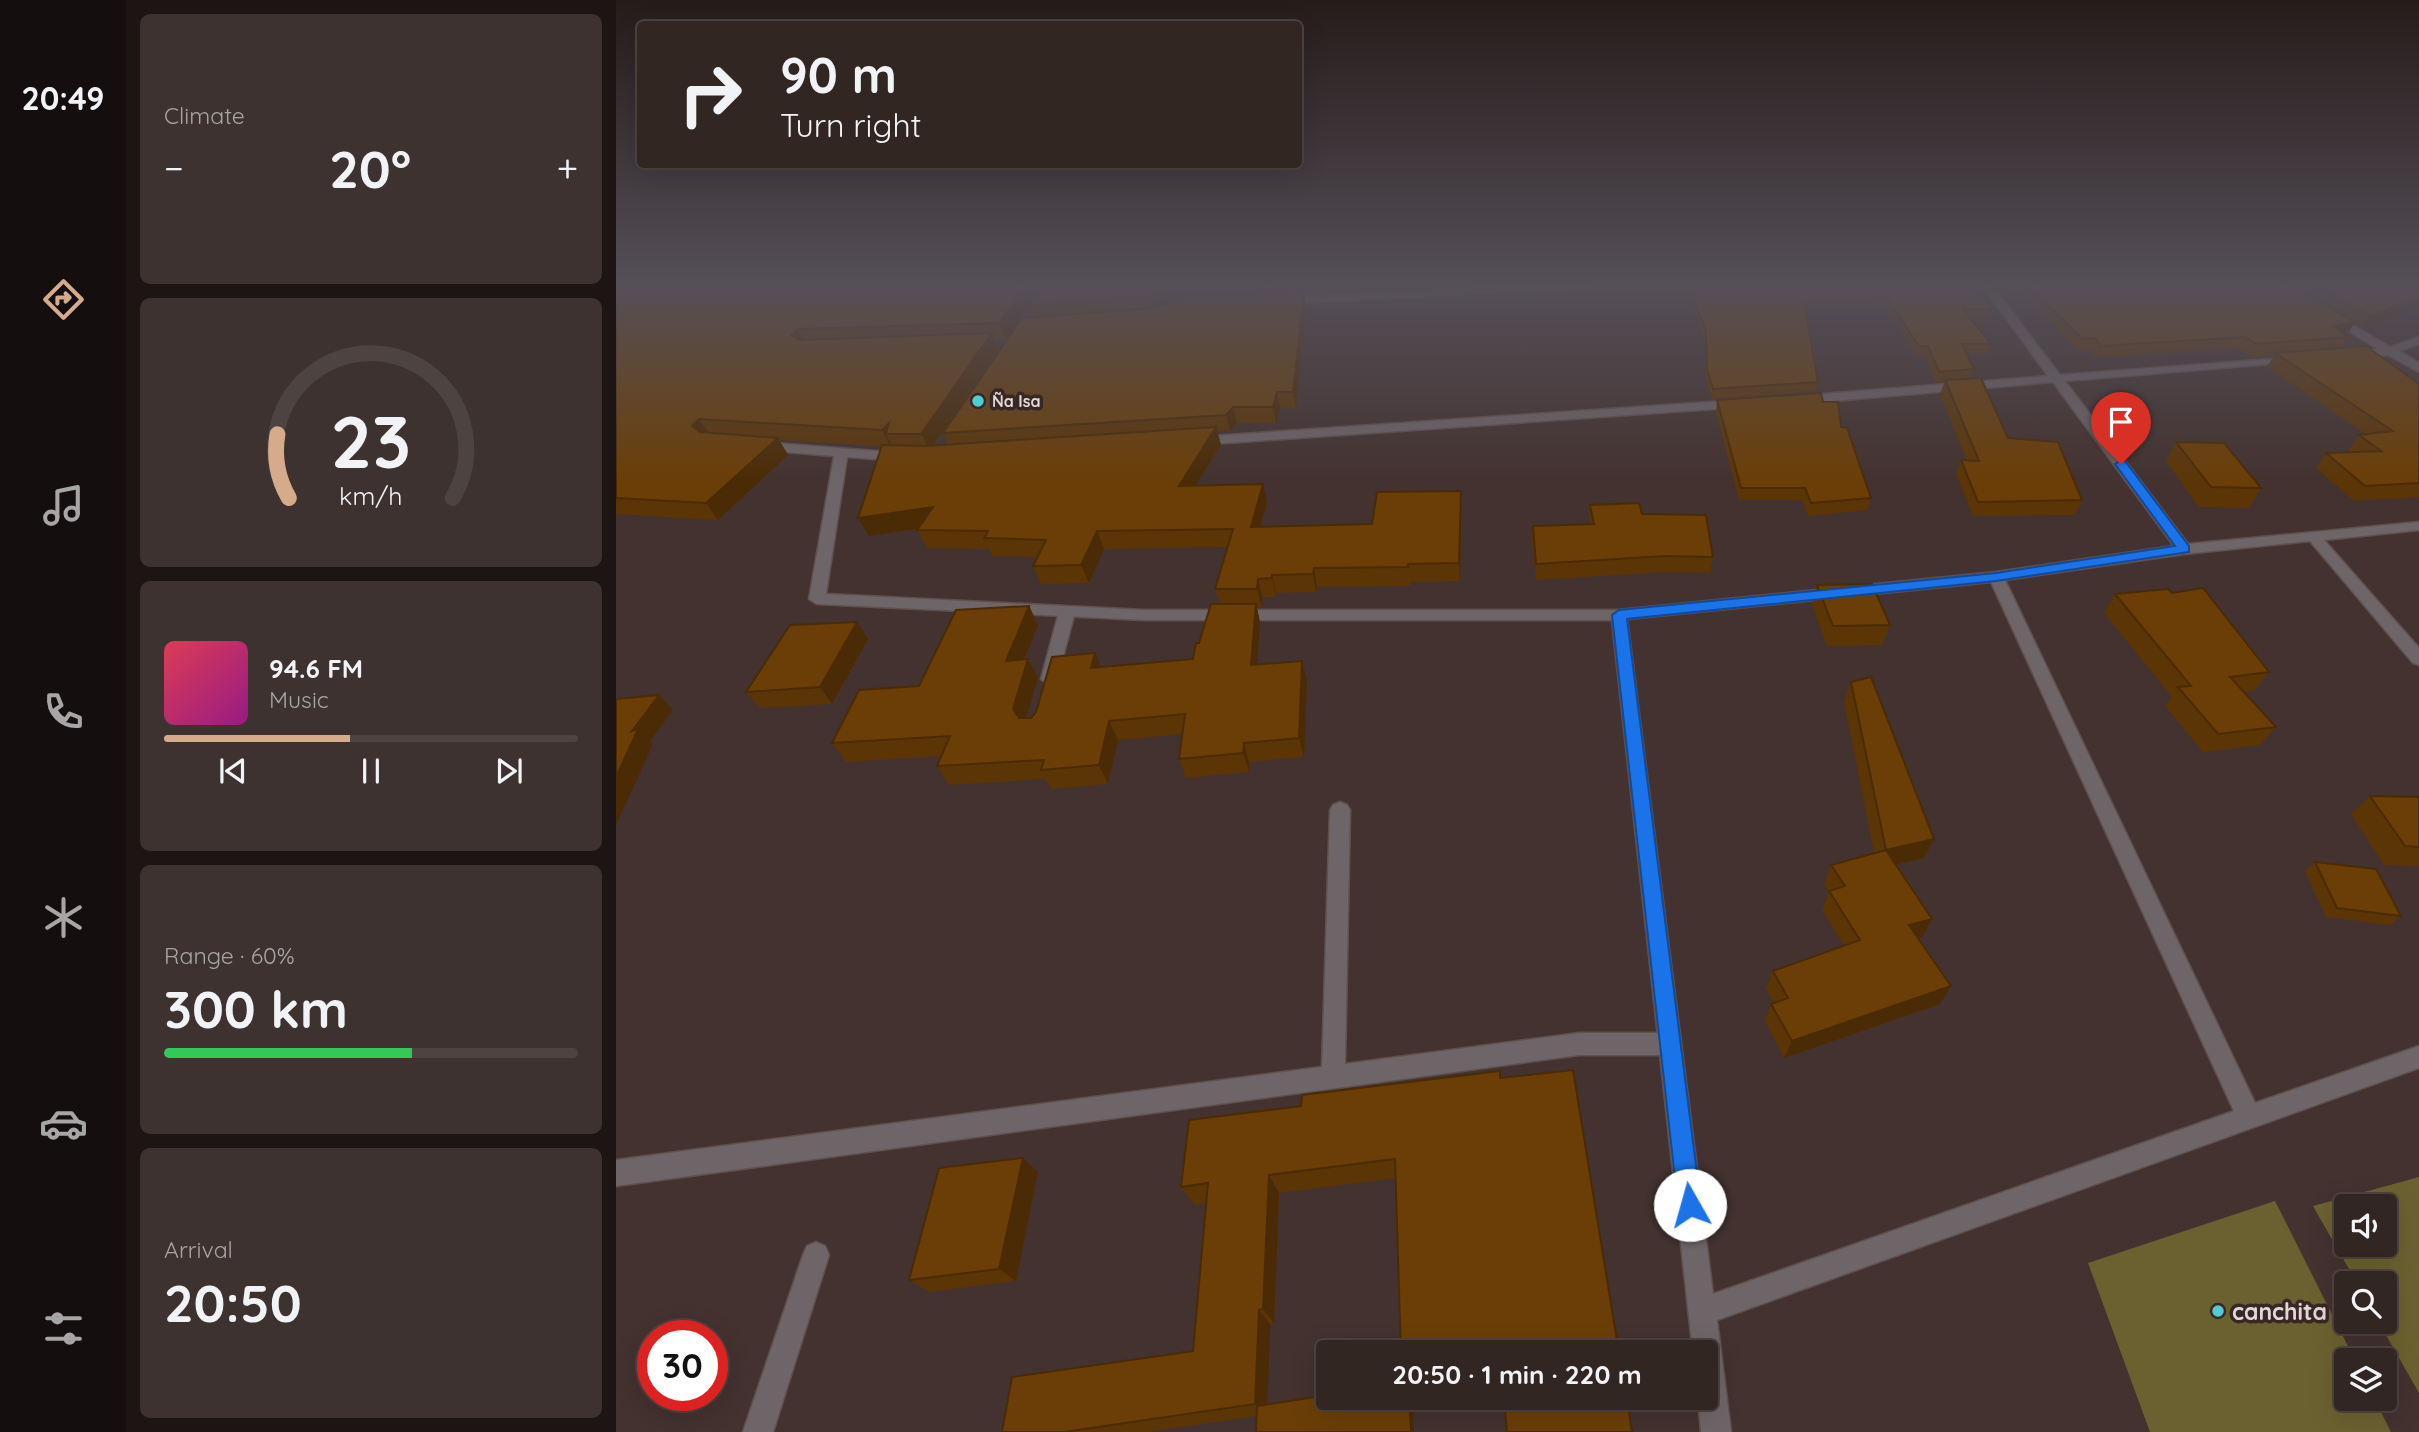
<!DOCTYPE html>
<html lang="en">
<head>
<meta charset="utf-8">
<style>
	:root { --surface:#322623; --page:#3d3230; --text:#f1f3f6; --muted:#a8a5a6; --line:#4d4341; --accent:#d6ab8b }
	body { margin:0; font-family:Quicksand,sans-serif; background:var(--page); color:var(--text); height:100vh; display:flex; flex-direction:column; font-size:26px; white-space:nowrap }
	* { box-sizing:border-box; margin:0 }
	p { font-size:23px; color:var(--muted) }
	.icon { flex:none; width:38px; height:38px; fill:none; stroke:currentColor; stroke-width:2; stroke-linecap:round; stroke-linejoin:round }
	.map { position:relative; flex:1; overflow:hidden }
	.drawer { display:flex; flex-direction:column; gap:14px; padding:14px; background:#1c1513; width:490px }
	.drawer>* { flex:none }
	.banner { position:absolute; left:21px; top:21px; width:665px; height:147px; border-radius:7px; box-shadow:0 7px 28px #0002,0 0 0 2px var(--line); background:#322623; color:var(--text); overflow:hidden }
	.buttons { position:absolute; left:1718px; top:1194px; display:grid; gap:14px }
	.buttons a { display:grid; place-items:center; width:63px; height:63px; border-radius:7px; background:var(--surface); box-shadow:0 7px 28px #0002,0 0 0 2px var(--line); font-size:35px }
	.speed { position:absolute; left:21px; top:1320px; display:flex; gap:14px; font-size:35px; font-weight:700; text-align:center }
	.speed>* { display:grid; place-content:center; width:91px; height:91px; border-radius:50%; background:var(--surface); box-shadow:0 7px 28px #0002,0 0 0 2px var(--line); line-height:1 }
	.speed .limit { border:10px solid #d22; background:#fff; color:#111 }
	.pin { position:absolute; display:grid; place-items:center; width:60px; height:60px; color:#fff; margin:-72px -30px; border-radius:50% 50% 50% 0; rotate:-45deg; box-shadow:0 0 7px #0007 }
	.pin .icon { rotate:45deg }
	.me { position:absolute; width:77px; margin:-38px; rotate:353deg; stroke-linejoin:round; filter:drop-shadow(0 0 5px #0008) }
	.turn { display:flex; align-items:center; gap:24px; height:147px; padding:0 28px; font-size:32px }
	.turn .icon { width:91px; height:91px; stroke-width:2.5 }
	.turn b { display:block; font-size:49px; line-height:60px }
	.big { font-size:52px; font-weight:800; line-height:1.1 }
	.drawer .widget { flex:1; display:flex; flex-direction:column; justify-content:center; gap:10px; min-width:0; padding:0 24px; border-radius:10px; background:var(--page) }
	.drawer .dial { align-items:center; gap:0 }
	.dial svg { height:182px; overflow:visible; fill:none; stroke:var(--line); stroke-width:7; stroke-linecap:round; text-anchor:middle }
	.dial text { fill:var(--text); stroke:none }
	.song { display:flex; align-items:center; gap:21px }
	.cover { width:84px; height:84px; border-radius:10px; background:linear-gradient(135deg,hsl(350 70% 55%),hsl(310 70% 35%)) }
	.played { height:7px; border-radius:4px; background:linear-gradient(90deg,var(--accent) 45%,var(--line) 45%) }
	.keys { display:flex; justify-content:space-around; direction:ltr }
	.heat { display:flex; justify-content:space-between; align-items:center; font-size:38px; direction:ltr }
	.charge { height:10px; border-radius:5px; background:linear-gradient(90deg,#34c759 60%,var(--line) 0) }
	.trip { position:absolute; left:700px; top:1340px; width:402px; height:70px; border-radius:7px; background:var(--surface); box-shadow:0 7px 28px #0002,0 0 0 2px var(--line); font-weight:800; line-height:70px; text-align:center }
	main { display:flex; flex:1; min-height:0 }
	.menu { display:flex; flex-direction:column; width:126px; justify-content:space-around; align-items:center; background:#140f0e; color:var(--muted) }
	.menu .icon { width:49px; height:49px }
	.menu .on { color:var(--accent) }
	.menu b { font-size:32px; color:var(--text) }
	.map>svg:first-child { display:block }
	.green { fill:#6b6130; fill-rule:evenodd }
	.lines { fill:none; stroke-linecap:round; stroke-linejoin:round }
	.lane-casing { stroke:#60504d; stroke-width:3 }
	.street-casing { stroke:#60504d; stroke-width:3 }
	.lane { fill:#6e6568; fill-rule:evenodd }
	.street { fill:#6e6568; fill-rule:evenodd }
	.wall { fill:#5c3506; fill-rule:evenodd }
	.shaded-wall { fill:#4b2b05 }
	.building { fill:#6b3e07; stroke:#4b2b05; stroke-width:2 }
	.route { fill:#1a73e8; stroke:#114b97; stroke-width:2 }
	.poi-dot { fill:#51ccd1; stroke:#382825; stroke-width:2.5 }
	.labels { text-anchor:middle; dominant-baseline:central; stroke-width:7; stroke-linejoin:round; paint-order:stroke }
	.far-poi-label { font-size:16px; font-weight:bold; fill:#e3d8d6; stroke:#382825; text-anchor:start }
	.near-poi-label { font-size:23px; font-weight:bold; fill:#e3d8d6; stroke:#382825; text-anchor:start }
</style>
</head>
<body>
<main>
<nav class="menu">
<b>20:49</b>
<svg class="icon on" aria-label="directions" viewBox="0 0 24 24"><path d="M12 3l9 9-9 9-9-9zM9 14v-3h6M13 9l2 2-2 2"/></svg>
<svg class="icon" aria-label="music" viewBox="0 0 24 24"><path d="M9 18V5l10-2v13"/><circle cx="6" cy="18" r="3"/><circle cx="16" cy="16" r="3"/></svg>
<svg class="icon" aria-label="phone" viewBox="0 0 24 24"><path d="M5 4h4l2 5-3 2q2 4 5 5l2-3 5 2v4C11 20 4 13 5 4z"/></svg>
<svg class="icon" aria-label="climate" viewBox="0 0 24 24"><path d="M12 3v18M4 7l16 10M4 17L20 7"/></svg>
<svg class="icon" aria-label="car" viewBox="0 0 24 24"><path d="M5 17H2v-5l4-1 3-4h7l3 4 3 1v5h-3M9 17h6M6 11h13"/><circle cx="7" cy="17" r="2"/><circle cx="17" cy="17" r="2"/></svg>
<svg class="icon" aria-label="filters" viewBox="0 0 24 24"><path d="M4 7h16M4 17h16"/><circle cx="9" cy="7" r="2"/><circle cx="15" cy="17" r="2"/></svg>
</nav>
<section class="drawer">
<div class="widget"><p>Climate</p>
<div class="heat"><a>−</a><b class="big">20°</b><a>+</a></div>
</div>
<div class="widget dial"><svg viewBox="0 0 100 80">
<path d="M14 69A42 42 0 1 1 86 69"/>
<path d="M14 69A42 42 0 0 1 9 41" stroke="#d6ab8b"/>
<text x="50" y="56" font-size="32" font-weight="700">23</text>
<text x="50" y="72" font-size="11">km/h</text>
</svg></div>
<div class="widget">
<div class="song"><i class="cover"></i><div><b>94.6 FM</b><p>Music</p></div></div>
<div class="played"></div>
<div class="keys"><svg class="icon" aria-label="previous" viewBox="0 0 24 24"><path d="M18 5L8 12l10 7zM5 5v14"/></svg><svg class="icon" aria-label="pause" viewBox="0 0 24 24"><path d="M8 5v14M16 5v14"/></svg><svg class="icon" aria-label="next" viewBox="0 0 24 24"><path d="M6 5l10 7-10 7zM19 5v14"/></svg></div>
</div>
<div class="widget"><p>Range · 60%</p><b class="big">300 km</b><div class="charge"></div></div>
<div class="widget"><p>Arrival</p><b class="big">20:50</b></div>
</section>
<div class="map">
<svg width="1803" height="1432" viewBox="0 0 1803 1432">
	<rect width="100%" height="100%" fill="#43322f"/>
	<g class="green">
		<path d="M1803 1177V1393L1762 1321H1769V1283H1741L1697 1206ZM1731 1206H1769V1244H1731Z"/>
		<path d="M1659 1201 1739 1360H1731V1398H1758L1775 1432H1534L1472 1263Z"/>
	</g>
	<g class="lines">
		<defs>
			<g id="lane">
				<path d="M451 607 459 612 441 679 433 685 425 679 443 612Z"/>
				<path d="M724 802 731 805 734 810 729 1064 963 1033H1054L1062 1036 1065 1044 1062 1052 1054 1055H963L0 1186V1160L706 1067 714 810 717 805Z"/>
				<path d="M200 1242 209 1246 213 1255 157 1432H127L187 1255 191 1246Z"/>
			</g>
			<g id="street">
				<path d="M924 284H977L972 287 666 304 661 301 666 298Z"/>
				<path d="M1365 284H1375L1444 375 1682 357V361L1678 362 1449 381 1572 544 1803 522V530L1708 540 1803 648V665L1797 663 1694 541 1568 554 1389 580 1639 1103 1803 1046V1068L1101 1320 1115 1432H1085L1082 1398H1090V1353H1077L996 620H528L201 604 193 599 218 456 145 450 138 446 145 442 285 453 292 457 285 461 231 457 210 594 528 610H1003L1380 572 1558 546 1437 382 1182 404 1176 400 1182 396 1432 376ZM1375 582 1618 1111 1097 1294 1011 619Z"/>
				<path d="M1710 314H1718L1774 347 1803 337V344L1783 351 1803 363V372L1772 355 1733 356V352L1762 349 1710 318Z"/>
				<path d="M1123 400 1129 404 1127 407 582 445 576 441 582 437Z"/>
			</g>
		</defs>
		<use href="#lane" class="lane-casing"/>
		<use href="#street" class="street-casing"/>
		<use href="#lane" class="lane"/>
		<use href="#street" class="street"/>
	</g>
	<g class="wall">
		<path d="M0 284H692L691 294H688L690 305 680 408H664L660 423H621L614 431H601L605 445 579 485 651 502 644 527 756 524 845 509 844 581 794 582V586L701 587 700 592 660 593V597H646V607H641L644 623 641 665 691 680 688 757 633 762V772L570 778 563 759 567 734 502 740 492 784 435 789 429 779 333 785 321 766 325 756 230 762 216 743 303 686 413 606 422 625 408 659H412L422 678 410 718H415L485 667 577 659 583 643 604 604 599 589 612 547 488 549 473 583 425 584 417 566 421 557 376 556 373 549 311 548 301 530 302 529 253 536 265 446 163 440 172 455 102 520 0 514ZM414 305 418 317 327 433 332 445 317 446 382 349 378 339H390Z"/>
		<path d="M1067 284H1356L1377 309 1373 318H1354L1375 344 1371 353H1350L1358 369 1354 378 1392 438 1466 500 1459 515 1357 516 1340 474 1345 460 1351 461 1324 394 1329 381 1319 382 1309 355H1300L1269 307 1189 310 1202 382 1200 391 1096 399 1090 378 1089 340Z"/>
		<path d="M1407 284H1803L1747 327 1739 323 1732 333 1728 334 1732 337 1725 348 1803 384V497L1738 501 1700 468 1710 453 1736 452 1733 450 1743 435 1750 434 1651 367 1659 354 1634 356 1623 348 1479 357 1473 350H1461L1405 291Z"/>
		<path d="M1101 400 1225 427 1255 498 1251 510 1192 516 1186 500H1123L1100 412Z"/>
		<path d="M1560 442 1645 488 1633 508 1583 507 1550 461Z"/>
		<path d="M974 505 1026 514 1097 557 1094 573 1048 572 920 580 916 542 917 526 974 524Z"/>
		<path d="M1201 585 1274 625 1266 645 1211 646 1196 605Z"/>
		<path d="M1556 593 1653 672 1639 690 1628 692 1660 727 1644 745 1587 752 1549 706 1556 697 1488 613 1499 594Z"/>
		<path d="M241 622 252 639 216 704 144 708 130 692Z"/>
		<path d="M1235 682 1308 858 1279 864 1316 919 1306 937 1301 938 1324 1004 1168 1058 1149 1021 1155 1004 1158 1003 1150 989 1157 971 1228 946 1206 910 1213 892 1208 884 1215 865 1258 853 1228 702Z"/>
		<path d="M1754 796 1803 797V866L1768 865 1735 814Z"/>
		<path d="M1699 862 1785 916 1774 925 1710 917 1689 871Z"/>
		<path d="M884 1071 779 1178 663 1193 658 1323 654 1324 651 1405 641 1416 531 1432H386L577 1351 590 1203 579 1205 565 1187 685 1106Z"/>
		<path d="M422 1172 400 1281 313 1292 293 1280Z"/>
	</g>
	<g class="shaded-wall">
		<path d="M412 284H428L390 339 383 323Z"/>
		<path d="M565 285 569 300 541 311 537 296Z"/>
		<path d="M688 291 690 305 680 408 677 392Z"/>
		<path d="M1803 298V306L1747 327 1754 316Z"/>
		<path d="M1739 322 1732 333 1710 337 1717 326Z"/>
		<path d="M182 329 191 345 175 335Z"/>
		<path d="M376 333 382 349 314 450 305 434Z"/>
		<path d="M661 392 664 408 660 423 657 407Z"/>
		<path d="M617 407 621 423 614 431 610 415Z"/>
		<path d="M83 419 95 436 88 443 76 426Z"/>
		<path d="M273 423 270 434 276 446 275 447 266 430Z"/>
		<path d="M600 427 605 445 568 503 563 486Z"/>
		<path d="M162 438 172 455 102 520 90 503Z"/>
		<path d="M647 484 651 502 639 545 635 527Z"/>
		<path d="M845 491V509L844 581 843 563Z"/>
		<path d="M317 507 326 525 253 536 242 518Z"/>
		<path d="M481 531 488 549 473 583 465 565Z"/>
		<path d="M698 568 701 587 700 592 697 574Z"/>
		<path d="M656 575 660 593V597L656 578Z"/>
		<path d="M642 579 646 597V607L641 589Z"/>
		<path d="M640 604 644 623 640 684 635 665Z"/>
		<path d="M413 606 422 625 400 680 390 661Z"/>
		<path d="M241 622 252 639 216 704 204 687Z"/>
		<path d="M479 653 487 672 475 668Z"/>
		<path d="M412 659 422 678 407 728 397 709Z"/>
		<path d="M686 661 691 680 688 757 683 738Z"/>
		<path d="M43 695 57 710 34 741 37 744 0 825V777L16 731Z"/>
		<path d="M493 721 502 740 492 784 483 765Z"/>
		<path d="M628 743 633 762V772L627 753Z"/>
		<path d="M1318 839 1308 858 1261 869 1270 850Z"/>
		<path d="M1316 919 1306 937 1283 943 1293 925Z"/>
		<path d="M1335 986 1324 1004 1168 1058 1176 1041Z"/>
		<path d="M407 1158 422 1172 400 1281 383 1269Z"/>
		<path d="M653 1175 663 1193 658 1323 647 1309Z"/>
		<path d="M643 1310 654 1324 651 1414 639 1404Z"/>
		<path d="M793 1398H797L798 1432H795Z"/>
	</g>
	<g class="building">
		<path d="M0 284H412L383 323 182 329 175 335 183 340 376 333 305 434H270L273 423 266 430 83 419 76 426 84 432 162 438 90 503 0 498Z"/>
		<path d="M428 284H597L565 285 537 296 413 305Z"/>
		<path d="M1071 284H1356L1377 309H1347L1375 344H1346L1358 369 1323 372 1312 346H1303L1271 298 1188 301 1202 382 1097 389 1091 369 1090 331Z"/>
		<path d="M1412 284H1674L1739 322 1717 326 1732 337 1640 344 1629 337 1484 346 1479 338 1466 339Z"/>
		<path d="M1697 284H1803V298L1754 316Z"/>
		<path d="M688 291 677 392H661L657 407H617L610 415 327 433 406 318 540 308 568 297Z"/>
		<path d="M1750 346 1803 384V483L1749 486 1710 453 1765 451 1743 435 1777 431 1659 353Z"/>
		<path d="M1365 378 1392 438 1442 442 1466 500 1362 502 1345 460 1363 461 1329 380Z"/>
		<path d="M1205 393 1207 402H1222L1225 427 1231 428 1255 498 1195 503 1189 488H1125L1101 400Z"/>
		<path d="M600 427 563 486 647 484 635 527 756 524 761 492 845 491 843 563 792 564V567L698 568 697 574 656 575V578L642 579 641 589H599L617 529 481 531 465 565 417 566 430 540 368 538 372 531 301 530 317 507 242 518 266 445 310 446Z"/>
		<path d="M1560 442 1608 443 1645 488 1595 487Z"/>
		<path d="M1023 503 1026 514 1090 515 1097 557 1050 556 920 564 917 526 978 524 974 505Z"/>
		<path d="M1256 584 1274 625 1217 626 1201 585Z"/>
		<path d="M1587 588 1653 672 1614 677 1660 727 1602 734 1562 687 1575 686 1499 594 1552 589 1556 593Z"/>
		<path d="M595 604H640L635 665 686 661 683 738 628 743 627 753 563 759 569 714 493 721 483 765 425 770 428 760 321 766 334 736 216 743 243 690 303 686 340 610 413 606 390 661 412 659 397 709 403 718H415L420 712 436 657 479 653 475 668 577 659 580 643H583Z"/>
		<path d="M241 622 204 687 130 692 174 625Z"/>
		<path d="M1255 677 1318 839 1270 850 1235 682Z"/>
		<path d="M43 695 16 731 22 729 0 777V699Z"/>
		<path d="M1754 796 1803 797V847L1789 846Z"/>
		<path d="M1270 850 1316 919 1293 925 1335 986 1176 1041 1155 1004 1172 998 1157 971 1244 940 1213 891 1229 886 1215 865Z"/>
		<path d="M1699 862 1760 869 1785 916 1721 908Z"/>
		<path d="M957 1070 1003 1353H785L779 1159 653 1175 647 1309 643 1310 639 1404 448 1432H386L396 1377 577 1351 592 1183 565 1187 573 1120 685 1106 686 1095 884 1071V1078Z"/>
		<path d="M407 1158 383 1269 293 1280 323 1168Z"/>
		<path d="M712 1395V1398H793L795 1432H640L641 1406Z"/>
		<path d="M888 1398H1011L1016 1432H891Z"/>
	</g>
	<linearGradient id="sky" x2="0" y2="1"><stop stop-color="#251c1a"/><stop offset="0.59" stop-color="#554f58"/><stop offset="1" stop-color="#554f58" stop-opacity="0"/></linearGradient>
	<rect width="1803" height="484" fill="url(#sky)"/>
	<path class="route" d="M1505 460 1509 461 1573 546V552L1380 581 1011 619 1085 1205 1082 1213 1074 1216 1065 1213 1062 1205 996 615 1003 610 1380 573 1559 546 1499 464Z"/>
	<g class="poi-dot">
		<circle cx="362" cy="401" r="7"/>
		<circle cx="1602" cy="1311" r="7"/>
	</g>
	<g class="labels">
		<g class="far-poi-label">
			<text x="376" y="401">Ña Isa</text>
		</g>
		<g class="near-poi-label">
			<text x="1616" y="1311">canchita</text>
		</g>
	</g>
</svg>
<div class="buttons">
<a><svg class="icon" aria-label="sound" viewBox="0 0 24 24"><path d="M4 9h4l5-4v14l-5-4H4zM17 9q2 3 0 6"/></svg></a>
<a><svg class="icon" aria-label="search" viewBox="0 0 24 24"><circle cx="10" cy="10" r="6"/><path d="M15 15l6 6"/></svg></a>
<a><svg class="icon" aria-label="layers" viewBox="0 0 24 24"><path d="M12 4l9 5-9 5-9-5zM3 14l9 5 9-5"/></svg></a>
</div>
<div class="speed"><div class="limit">30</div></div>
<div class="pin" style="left:1505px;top:464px;background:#d93025"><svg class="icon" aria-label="arrive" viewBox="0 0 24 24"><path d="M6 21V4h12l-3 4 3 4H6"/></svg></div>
<svg class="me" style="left:1074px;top:1205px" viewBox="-20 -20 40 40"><circle r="19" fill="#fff"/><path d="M0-13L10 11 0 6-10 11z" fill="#1a73e8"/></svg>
<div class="trip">20:50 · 1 min · 220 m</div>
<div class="banner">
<div class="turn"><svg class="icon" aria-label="right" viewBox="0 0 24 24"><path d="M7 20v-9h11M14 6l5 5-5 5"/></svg><div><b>90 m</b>Turn right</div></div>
</div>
</div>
</main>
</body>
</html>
